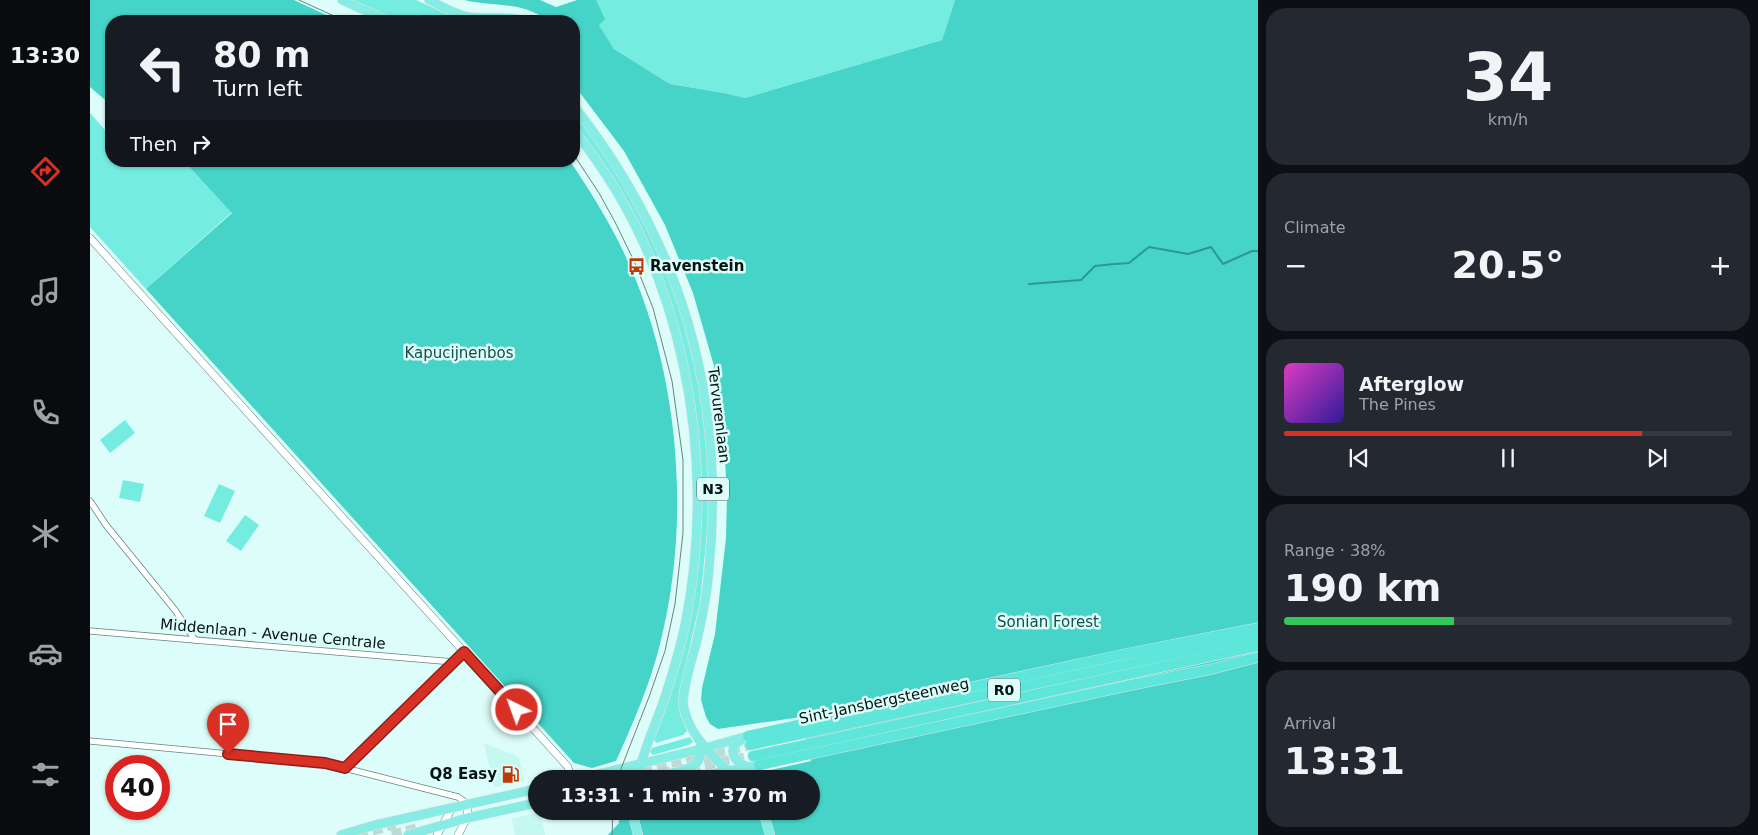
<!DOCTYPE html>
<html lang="en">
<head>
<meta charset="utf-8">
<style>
	:root { --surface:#171b24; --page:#242831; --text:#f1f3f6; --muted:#9ea1a6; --line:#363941; --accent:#d93025 }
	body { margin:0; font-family:"DejaVu Sans",sans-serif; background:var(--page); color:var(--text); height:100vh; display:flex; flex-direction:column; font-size:19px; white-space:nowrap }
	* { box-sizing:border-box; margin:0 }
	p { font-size:16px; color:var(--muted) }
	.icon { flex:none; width:28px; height:28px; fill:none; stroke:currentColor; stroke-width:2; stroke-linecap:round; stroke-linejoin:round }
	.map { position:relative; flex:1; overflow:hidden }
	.panel { display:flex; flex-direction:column; gap:8px; padding:8px; background:#0d0f14; width:500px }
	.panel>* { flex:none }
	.banner { position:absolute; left:15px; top:15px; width:475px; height:152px; border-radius:20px; box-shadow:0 1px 4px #0004; background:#171b24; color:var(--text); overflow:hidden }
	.speed { position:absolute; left:15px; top:755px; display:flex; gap:10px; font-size:25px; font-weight:700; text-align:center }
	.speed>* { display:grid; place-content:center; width:65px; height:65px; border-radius:50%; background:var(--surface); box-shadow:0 1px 4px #0004; line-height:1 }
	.speed .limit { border:8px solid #d22; background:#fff; color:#111 }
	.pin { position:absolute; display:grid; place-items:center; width:42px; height:42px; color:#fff; margin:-51px -21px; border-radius:50% 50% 50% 0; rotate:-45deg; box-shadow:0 0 5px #0007 }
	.pin .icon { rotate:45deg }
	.me { position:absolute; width:55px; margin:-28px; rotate:318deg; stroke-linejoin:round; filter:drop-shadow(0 0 4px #0008) }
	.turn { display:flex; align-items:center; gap:18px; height:105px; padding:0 25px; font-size:22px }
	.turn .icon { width:65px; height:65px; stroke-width:2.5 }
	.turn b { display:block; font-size:35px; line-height:42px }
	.then { display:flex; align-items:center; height:48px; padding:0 25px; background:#0003; gap:10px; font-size:19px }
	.big { font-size:38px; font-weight:800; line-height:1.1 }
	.panel .tile { flex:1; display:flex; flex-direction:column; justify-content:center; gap:8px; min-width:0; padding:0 18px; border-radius:20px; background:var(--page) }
	.panel .dial { align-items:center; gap:0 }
	.dial b { font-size:65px; line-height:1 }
	.song { display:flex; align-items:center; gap:15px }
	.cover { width:60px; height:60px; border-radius:8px; background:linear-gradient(135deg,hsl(310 70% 55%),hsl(250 70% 35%)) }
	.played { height:5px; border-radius:2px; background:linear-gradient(90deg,var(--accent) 80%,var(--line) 80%) }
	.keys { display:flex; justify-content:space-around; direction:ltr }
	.heat { display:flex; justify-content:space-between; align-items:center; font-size:28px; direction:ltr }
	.charge { height:8px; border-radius:4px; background:linear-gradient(90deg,#34c759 38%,var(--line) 0) }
	.trip { position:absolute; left:438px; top:770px; width:292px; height:50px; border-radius:25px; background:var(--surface); box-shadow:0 1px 4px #0004; font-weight:800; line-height:50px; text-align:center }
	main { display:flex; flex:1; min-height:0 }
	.menu { display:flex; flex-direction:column; width:90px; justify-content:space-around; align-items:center; background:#090b0e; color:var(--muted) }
	.menu .icon { width:35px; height:35px }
	.menu .on { color:var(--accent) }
	.menu b { font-size:22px; color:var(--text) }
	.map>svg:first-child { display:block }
	.built { fill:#c4f8f1 }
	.green { fill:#75ece0 }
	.forest { fill:#46d4c8 }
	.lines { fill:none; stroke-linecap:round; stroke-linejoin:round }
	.stream { stroke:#2f978e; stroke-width:2 }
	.trunk-tunnel { stroke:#bcdad6; stroke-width:10; stroke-dasharray:10 5; stroke-linecap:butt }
	.minor-casing { stroke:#618782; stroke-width:7 }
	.tertiary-casing { stroke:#618782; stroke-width:8 }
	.primary-casing { stroke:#e1e3e3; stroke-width:10 }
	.trunk-casing { stroke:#e1e3e3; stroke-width:11 }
	.minor { stroke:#fff; stroke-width:5.5 }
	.tertiary { stroke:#fff; stroke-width:7 }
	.primary { stroke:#87ece3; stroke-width:9 }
	.trunk { stroke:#5fe6da; stroke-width:10 }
	.tram { stroke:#6b8380; stroke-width:1 }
	.route-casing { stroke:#8d1f18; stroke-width:12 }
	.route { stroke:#d93025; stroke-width:9 }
	.labels { text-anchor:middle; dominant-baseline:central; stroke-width:5; stroke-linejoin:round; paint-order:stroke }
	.shield { fill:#dcfdf9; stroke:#465b58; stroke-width:1 }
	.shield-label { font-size:14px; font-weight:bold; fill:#061513 }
	.poi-label { font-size:15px; font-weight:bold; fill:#061513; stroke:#dcfdf9; text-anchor:start }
	.park-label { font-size:15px; fill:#134f4a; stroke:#dcfdf9 }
	.street-label { font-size:15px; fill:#061513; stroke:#dcfdf9 }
</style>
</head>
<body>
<main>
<nav class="menu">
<b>13:30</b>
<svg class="icon on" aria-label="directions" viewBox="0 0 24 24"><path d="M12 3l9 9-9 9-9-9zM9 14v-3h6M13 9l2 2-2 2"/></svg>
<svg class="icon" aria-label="music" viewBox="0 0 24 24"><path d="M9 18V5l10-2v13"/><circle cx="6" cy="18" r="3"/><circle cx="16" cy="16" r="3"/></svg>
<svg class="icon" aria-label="phone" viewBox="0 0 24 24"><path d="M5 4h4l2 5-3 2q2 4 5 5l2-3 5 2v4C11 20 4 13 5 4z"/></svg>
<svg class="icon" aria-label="climate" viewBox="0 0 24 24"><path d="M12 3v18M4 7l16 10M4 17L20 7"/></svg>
<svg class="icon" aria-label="car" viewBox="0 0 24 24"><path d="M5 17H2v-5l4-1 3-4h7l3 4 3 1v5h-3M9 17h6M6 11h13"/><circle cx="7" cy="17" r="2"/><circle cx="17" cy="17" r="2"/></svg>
<svg class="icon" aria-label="filters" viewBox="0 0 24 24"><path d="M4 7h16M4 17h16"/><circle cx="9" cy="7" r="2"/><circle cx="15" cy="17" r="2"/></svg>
</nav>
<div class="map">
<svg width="1168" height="835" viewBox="0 0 1168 835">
	<rect width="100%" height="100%" fill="#dcfdf9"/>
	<g class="built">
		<path d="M394 743 429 757 434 781 404 787Z"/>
		<path d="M450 812 455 835H425L422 819Z"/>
	</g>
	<g class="green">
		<path d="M261 0H326L372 21H307Z"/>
		<path d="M506 0H865L852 40 655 98 634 93 580 84 524 49 509 25Z"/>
		<path d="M0 113 15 130 19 127 21 130V161H94L142 212 56 289 0 227Z"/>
		<path d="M484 113 515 155 540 196 568 251 589 305 610 389 618 457 619 514 610 602 589 693 590 714 597 731 593 735 566 743 564 740C613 620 626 486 596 359 591 337 586 314 577 294 570 276 559 260 551 244 533 210 516 177 498 143L484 125Z"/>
		<path d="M35 420 45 433 20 453 10 440Z"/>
		<path d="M33 480 54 484 50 502 29 498Z"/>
		<path d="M129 484 145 491 130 523 114 516Z"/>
		<path d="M155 515 169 525 151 551 136 541Z"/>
		<path d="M600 737 603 742 599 745 563 755 560 752 562 748Z"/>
	</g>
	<g class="forest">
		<path d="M0 0H204L249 21H21V105L0 87Z"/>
		<path d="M374 0H450L466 7 487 0H506L515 19 509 25 524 49 580 84 634 93 655 98 852 40 865 0H1168V835H518L529 823V818L537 811H721V779H641L721 761 711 717 628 729 620 724 616 717 611 700 612 688 625 634 636 538 637 497 635 458 633 430 624 366 603 293 575 225 534 151 484 85V21H460C425 0 412 8 374 0Z"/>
		<path d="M94 161H480C500 191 519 221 534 253 590 370 602 523 569 648 559 687 542 725 526 761L502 768 484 763 56 289 142 213Z"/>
	</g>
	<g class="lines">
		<g class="stream">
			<path d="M1026 264 1039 263 1059 247 1098 254 1121 247 1133 264 1162 251H1168"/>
			<path d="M939 284 991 280 1005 266 1024 264"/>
		</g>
		<g class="trunk-tunnel">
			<path d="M508 779 660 745"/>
			<path d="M541 779 663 756"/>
			<path d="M268 835 305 824"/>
			<path d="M302 835 328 828"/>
		</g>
		<defs>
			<g id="minor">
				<path d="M0 501 16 525 85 610 105 640"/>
				<path d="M0 631 364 662"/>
				<path d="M0 741 235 763 368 797 378 804"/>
				<path d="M255 768 374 652"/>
			</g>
			<g id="tertiary">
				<path d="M0 238 478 767 481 779"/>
				<path d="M347 835 362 808"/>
				<path d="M368 835 377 818 378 805"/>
			</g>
			<g id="primary">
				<path d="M252 0 298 21"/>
				<path d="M339 0C351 6 364 14 378 17 397 20 415 15 433 21"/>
				<path d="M484 106C592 244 636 395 619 569 617 594 612 619 606 644 601 662 594 683 593 703 597 735 624 756 645 779"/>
				<path d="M484 131C593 264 628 454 596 620 591 646 583 672 575 697 566 724 553 750 547 779"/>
				<path d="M651 740 644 745C640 756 648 764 658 767"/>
				<path d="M583 773C597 770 614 765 610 747"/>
				<path d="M488 779 611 749 658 736"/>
				<path d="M556 779C570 776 582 778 595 777 620 776 645 769 669 765"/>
				<path d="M660 779 663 771 669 765"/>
				<path d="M542 811 548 835"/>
				<path d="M673 811 680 835"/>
				<path d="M251 835 285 825 446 789"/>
				<path d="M318 835 377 818 446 803"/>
			</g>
			<g id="trunk">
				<path d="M658 736 1030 655 1168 628"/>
				<path d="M660 745 1168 636"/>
				<path d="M663 756 1168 646"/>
				<path d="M669 765 1046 684 1122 669 1168 657"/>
			</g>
		</defs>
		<use href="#minor" class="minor-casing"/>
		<use href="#tertiary" class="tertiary-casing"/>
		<use href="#primary" class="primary-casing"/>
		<use href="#trunk" class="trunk-casing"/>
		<use href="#minor" class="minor"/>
		<use href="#tertiary" class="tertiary"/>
		<use href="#primary" class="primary"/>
		<use href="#trunk" class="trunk"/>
		<g class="tram">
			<path d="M209 0 255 21"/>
			<path d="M484 155 509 193 525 222 545 263 563 308 582 381 593 460V533L585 604 575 651 559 697 527 779"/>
			<path d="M522 835 523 811"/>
		</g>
	</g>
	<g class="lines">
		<defs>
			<path id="route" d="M138 754 235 763 255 768 374 652 427 710"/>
		</defs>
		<use href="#route" class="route-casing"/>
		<use href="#route" class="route"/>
	</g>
	<defs>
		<symbol id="bus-bare" viewBox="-9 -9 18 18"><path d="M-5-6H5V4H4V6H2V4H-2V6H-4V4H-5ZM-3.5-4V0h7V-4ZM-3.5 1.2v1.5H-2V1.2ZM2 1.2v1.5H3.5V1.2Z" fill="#c03803" stroke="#dcfdf9" stroke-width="2.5" paint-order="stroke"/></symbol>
		<symbol id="fuel-bare" viewBox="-9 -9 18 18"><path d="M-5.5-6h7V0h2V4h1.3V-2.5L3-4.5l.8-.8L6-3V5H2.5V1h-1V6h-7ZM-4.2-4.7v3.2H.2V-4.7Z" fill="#c03803" stroke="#dcfdf9" stroke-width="2.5" paint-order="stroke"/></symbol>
	</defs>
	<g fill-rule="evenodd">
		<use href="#bus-bare" x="534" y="254" width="25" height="25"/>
		<use href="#fuel-bare" x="408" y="762" width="25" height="25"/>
	</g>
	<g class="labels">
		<g class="shield">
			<rect x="607" y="477.5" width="32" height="23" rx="4"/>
			<rect x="898" y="678.5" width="32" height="23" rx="4"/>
		</g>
		<g class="shield-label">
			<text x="623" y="489">N3</text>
			<text x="914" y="690">R0</text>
		</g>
		<g class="poi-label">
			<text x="560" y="266">Ravenstein</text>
			<text x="407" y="774" text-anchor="end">Q8 Easy</text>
		</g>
		<g class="park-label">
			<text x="369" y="353">Kapucijnenbos</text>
			<text x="958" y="622">Sonian Forest</text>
		</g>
		<g class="street-label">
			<text transform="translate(629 415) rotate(83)">Tervurenlaan</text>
			<text transform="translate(183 634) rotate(5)">Middenlaan - Avenue Centrale</text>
			<text transform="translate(794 701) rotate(-12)">Sint-Jansbergsteenweg</text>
		</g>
	</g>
</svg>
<div class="speed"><div class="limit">40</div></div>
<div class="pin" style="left:138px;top:754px;background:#d93025"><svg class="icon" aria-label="arrive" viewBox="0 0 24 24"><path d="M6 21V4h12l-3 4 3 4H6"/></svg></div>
<svg class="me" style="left:427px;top:710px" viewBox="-20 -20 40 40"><circle r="17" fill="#d93025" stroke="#fff" stroke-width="3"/><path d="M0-11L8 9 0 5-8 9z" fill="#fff"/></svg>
<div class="trip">13:31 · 1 min · 370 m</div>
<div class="banner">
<div class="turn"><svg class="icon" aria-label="left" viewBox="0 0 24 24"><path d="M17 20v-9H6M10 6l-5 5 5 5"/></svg><div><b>80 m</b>Turn left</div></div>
<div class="then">Then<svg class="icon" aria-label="right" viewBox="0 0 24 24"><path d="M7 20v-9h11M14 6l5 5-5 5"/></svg></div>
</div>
</div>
<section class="panel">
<div class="tile dial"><b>34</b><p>km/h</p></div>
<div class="tile"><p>Climate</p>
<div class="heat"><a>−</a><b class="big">20.5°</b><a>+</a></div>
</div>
<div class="tile">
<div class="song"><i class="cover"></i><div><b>Afterglow</b><p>The Pines</p></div></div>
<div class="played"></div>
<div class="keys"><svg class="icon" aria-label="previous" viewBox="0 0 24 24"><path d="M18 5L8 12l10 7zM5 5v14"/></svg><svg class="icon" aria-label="pause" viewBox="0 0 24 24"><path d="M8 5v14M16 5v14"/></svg><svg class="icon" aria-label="next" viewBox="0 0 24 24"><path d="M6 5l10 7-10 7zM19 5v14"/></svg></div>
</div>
<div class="tile"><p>Range · 38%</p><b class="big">190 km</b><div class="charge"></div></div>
<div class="tile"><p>Arrival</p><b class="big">13:31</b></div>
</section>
</main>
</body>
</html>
